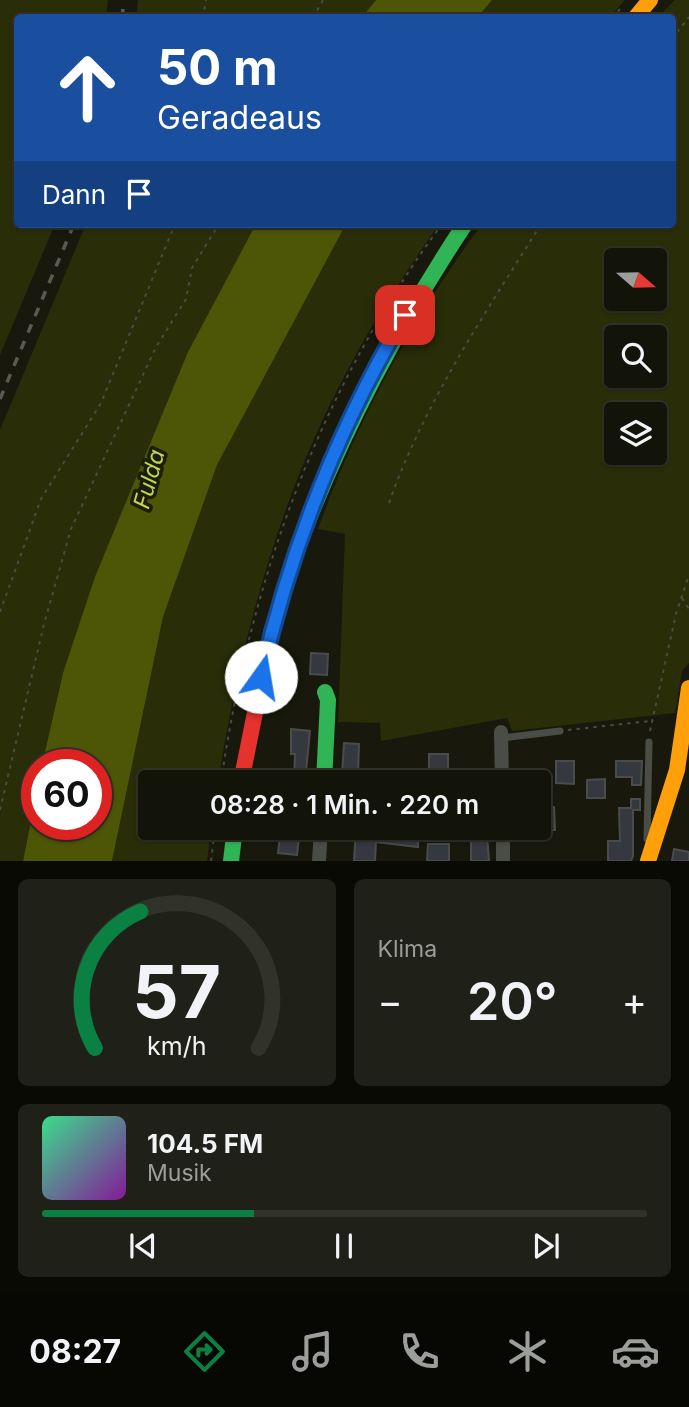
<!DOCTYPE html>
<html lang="de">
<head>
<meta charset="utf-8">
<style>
	:root { --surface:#121309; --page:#1f2017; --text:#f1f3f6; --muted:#9c9e9c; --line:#31322a; --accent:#0b8043 }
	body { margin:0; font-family:Inter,sans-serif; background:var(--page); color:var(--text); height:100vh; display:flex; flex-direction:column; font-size:26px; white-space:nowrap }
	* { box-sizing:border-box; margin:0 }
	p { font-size:23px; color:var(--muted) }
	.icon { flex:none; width:38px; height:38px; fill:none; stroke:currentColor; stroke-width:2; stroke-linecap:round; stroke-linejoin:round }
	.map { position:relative; height:861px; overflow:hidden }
	.drawer { display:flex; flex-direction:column; gap:18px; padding:18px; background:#0a0a05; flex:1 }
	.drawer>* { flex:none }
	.top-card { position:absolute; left:14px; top:14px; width:662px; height:214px; border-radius:7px; box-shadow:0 2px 5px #0004,0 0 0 2px var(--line); background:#1a4fa0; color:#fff; overflow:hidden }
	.needle { width:46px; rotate:110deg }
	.tools { position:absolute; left:604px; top:248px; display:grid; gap:14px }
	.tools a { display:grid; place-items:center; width:63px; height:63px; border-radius:7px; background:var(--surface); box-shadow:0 2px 5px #0004,0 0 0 2px var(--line); font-size:35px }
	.speed { position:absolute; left:21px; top:749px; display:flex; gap:14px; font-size:35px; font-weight:700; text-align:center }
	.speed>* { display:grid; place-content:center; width:91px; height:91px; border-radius:50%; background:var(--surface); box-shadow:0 2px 5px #0004,0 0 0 2px var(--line); line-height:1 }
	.speed .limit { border:10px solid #d22; background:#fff; color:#111 }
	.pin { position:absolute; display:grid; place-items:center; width:60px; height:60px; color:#fff; margin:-30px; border-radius:14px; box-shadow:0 4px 10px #0006 }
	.me { position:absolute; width:77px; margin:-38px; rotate:13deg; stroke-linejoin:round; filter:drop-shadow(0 0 5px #0008) }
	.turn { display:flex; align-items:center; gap:24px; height:147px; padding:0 28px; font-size:32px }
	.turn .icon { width:91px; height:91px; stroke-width:2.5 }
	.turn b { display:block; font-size:49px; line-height:60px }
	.then { display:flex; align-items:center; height:66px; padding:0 28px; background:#0003; gap:14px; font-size:26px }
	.big { font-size:52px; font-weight:600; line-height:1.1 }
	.drawer .card { flex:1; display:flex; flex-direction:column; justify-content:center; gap:10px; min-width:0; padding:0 24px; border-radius:10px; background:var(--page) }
	.drawer .dial { align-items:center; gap:0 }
	.dial svg { height:182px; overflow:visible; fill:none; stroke:var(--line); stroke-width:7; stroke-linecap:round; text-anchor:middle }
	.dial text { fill:var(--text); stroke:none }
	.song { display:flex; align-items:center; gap:21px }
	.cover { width:84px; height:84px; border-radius:10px; background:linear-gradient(135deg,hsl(150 70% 55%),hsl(290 70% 35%)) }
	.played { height:7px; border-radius:4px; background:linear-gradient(90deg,var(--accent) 35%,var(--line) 35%) }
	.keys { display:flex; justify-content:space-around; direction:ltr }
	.heat { display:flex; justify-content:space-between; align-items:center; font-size:38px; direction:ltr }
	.drawer .tiles { flex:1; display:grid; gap:18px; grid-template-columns:1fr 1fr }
	.card:last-child { grid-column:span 2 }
	.trip { position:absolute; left:138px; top:770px; width:413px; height:70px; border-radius:7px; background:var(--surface); box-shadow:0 2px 5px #0004,0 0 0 2px var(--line); font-weight:600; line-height:70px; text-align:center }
	.menu { display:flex; height:112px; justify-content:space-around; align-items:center; background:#070804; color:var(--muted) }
	.menu .icon { width:49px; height:49px }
	.menu .current { color:var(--accent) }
	.menu b { font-size:32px; color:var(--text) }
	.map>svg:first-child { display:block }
	.green { fill:#292e09; fill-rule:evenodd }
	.water { fill:#4d5507 }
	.building { fill:#35393f; stroke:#494c4b; stroke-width:2 }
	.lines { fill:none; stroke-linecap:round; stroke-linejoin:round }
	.path { stroke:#4a4b44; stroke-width:2; stroke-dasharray:3.5 5; stroke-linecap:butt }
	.lane { stroke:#4a4c46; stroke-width:7 }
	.street { stroke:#4a4c46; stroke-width:14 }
	.fast { stroke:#30b455; stroke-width:16 }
	.slow { stroke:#ff9f0a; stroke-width:16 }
	.jam { stroke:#e5322d; stroke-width:16 }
	.rail { stroke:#595a53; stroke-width:3.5; stroke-dasharray:9 9; stroke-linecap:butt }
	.route-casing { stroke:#114b97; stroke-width:18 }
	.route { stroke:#1a73e8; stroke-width:12 }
	.labels { text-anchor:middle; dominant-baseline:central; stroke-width:7; stroke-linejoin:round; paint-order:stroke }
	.water-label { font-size:23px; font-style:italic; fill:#c3d553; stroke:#1c1f06 }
</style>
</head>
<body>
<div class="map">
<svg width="689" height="861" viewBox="0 0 689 861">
	<rect width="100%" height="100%" fill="#18190c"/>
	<g class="green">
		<path d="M0 0H108L106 17 18 18V224H55L0 355Z"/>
		<path d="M138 0H376L362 17 136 18Z"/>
		<path d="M492 0H625L610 17H478Z"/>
		<path d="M675 0H689V663L682 671 675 713 512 731 507 718 381 741 380 723 338 722 345 534 318 529C357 421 414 316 482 224H672V18L658 17ZM616 261H654V299H616ZM616 338H654V376H616ZM616 415H654V453H616Z"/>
		<path d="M86 224H256L63 673 42 765H37V791L23 861H0V430Z"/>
		<path d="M346 224H439C406 272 373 321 346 373 278 501 241 640 218 782H150V828H211L207 861H112L163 617 217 465Z"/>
	</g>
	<g class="water">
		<path d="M376 0H492L478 17H362Z"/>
		<path d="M256 224H346L217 465 163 617 112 861H23L37 791V824H96V765H42L63 673 95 577 188 352Z"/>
	</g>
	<g class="building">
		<path d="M311 653 328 654 327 675 310 674Z"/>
		<path d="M291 729 310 731 305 782H294L295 754H291Z"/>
		<path d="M344 743 359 744 358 775H342Z"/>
		<path d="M429 754H448V777H437V772H429Z"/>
		<path d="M556 761H574V784L556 783Z"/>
		<path d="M616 761H642L641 785H632V777H616Z"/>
		<path d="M605 779V798H587V780Z"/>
		<path d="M631 799H640V810H633V856L631 861H608V841H620L619 808H631Z"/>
		<path d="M539 807H554L555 830H539Z"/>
		<path d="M281 828H300L297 855 278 853Z"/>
		<path d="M356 828H418V847L376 842 375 861H354Z"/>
		<path d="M471 835H487L489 861H471Z"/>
		<path d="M428 844H449V861H427Z"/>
		<path d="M674 849 689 852V861H672Z"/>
	</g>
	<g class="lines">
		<g class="path">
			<path d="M203 18 206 0"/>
			<path d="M313 18 323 0"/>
			<path d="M612 18 620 9"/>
			<path d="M672 39 689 17"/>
			<path d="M389 503C424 403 485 314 541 224"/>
			<path d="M682 598 689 609"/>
			<path d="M0 612 41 499 101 403 175 224"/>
			<path d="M568 730 650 721"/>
			<path d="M650 731 676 614 689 575"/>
			<path d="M221 782C250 581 320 389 442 224"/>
			<path d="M0 810 44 624 71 529 156 347 186 299 192 268 219 224"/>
			<path d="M211 861 215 828"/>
		</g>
		<g class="lane">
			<path d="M501 738 560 731"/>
			<path d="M647 839 649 742"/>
		</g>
		<g class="street">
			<path d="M501 732 502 782"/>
			<path d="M387 782 401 778 422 782"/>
			<path d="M319 861 321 828"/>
			<path d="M503 861V828"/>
		</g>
		<g class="fast">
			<path d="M298 547C341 432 397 327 465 224"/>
			<path d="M324 782 328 700 325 692"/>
			<path d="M231 861 235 828"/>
		</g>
		<g class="slow">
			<path d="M635 18 650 0"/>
			<path d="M648 861 677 770 689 688"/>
		</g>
		<path class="jam" d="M241 782 271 633 298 547"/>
		<g class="rail">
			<path d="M122 18 124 0"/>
			<path d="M0 399 74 224"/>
		</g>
	</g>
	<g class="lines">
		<defs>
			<path id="route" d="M261 677C290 549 339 427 405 315"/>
		</defs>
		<use href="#route" class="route-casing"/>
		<use href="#route" class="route"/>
	</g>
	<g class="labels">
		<g class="water-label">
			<text transform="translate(149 479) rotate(-74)">Fulda</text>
		</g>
	</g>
</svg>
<div class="tools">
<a><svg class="needle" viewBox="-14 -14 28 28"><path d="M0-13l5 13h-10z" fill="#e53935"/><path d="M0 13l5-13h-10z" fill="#9c9e9c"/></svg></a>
<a><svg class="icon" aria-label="search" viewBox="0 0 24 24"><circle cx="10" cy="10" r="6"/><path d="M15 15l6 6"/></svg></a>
<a><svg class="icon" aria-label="layers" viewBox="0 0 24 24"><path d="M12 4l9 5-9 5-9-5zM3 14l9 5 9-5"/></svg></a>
</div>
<div class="speed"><div class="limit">60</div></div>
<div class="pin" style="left:405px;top:315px;background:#d93025"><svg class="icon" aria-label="arrive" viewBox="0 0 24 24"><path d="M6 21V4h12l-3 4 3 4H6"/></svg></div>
<svg class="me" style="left:261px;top:677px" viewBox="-20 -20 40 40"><circle r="19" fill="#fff"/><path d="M0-13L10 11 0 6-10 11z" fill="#1a73e8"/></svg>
<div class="trip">08:28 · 1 Min. · 220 m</div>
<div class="top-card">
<div class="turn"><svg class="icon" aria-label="ahead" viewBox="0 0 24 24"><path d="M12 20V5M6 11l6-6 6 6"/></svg><div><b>50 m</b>Geradeaus</div></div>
<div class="then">Dann<svg class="icon" aria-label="arrive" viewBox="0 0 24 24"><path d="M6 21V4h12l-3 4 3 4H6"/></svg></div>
</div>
</div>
<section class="drawer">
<div class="tiles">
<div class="card dial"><svg viewBox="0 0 100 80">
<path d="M14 69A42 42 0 1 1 86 69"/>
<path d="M14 69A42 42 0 0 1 34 9" stroke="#0b8043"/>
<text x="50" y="56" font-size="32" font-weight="700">57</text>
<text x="50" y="72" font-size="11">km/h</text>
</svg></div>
<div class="card"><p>Klima</p>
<div class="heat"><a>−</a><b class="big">20°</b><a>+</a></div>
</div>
<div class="card">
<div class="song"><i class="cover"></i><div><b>104.5 FM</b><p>Musik</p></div></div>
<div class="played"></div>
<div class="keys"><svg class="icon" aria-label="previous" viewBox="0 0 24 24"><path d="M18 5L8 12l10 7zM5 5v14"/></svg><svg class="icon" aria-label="pause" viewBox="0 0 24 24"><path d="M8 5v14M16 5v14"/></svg><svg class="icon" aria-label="next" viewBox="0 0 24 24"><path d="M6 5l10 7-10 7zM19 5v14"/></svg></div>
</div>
</div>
</section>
<nav class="menu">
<b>08:27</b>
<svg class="icon current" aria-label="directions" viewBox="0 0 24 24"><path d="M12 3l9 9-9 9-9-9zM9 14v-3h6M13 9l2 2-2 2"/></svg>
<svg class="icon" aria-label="music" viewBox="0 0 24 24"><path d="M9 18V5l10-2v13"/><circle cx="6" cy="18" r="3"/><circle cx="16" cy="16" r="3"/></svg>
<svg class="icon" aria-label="phone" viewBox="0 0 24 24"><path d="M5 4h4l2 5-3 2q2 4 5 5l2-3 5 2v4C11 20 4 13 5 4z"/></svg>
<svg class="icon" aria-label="climate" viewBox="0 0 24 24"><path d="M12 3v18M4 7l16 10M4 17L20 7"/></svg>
<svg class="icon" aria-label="car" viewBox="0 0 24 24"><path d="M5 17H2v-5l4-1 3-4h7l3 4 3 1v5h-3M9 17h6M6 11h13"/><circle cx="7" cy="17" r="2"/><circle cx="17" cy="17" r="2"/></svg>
</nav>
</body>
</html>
